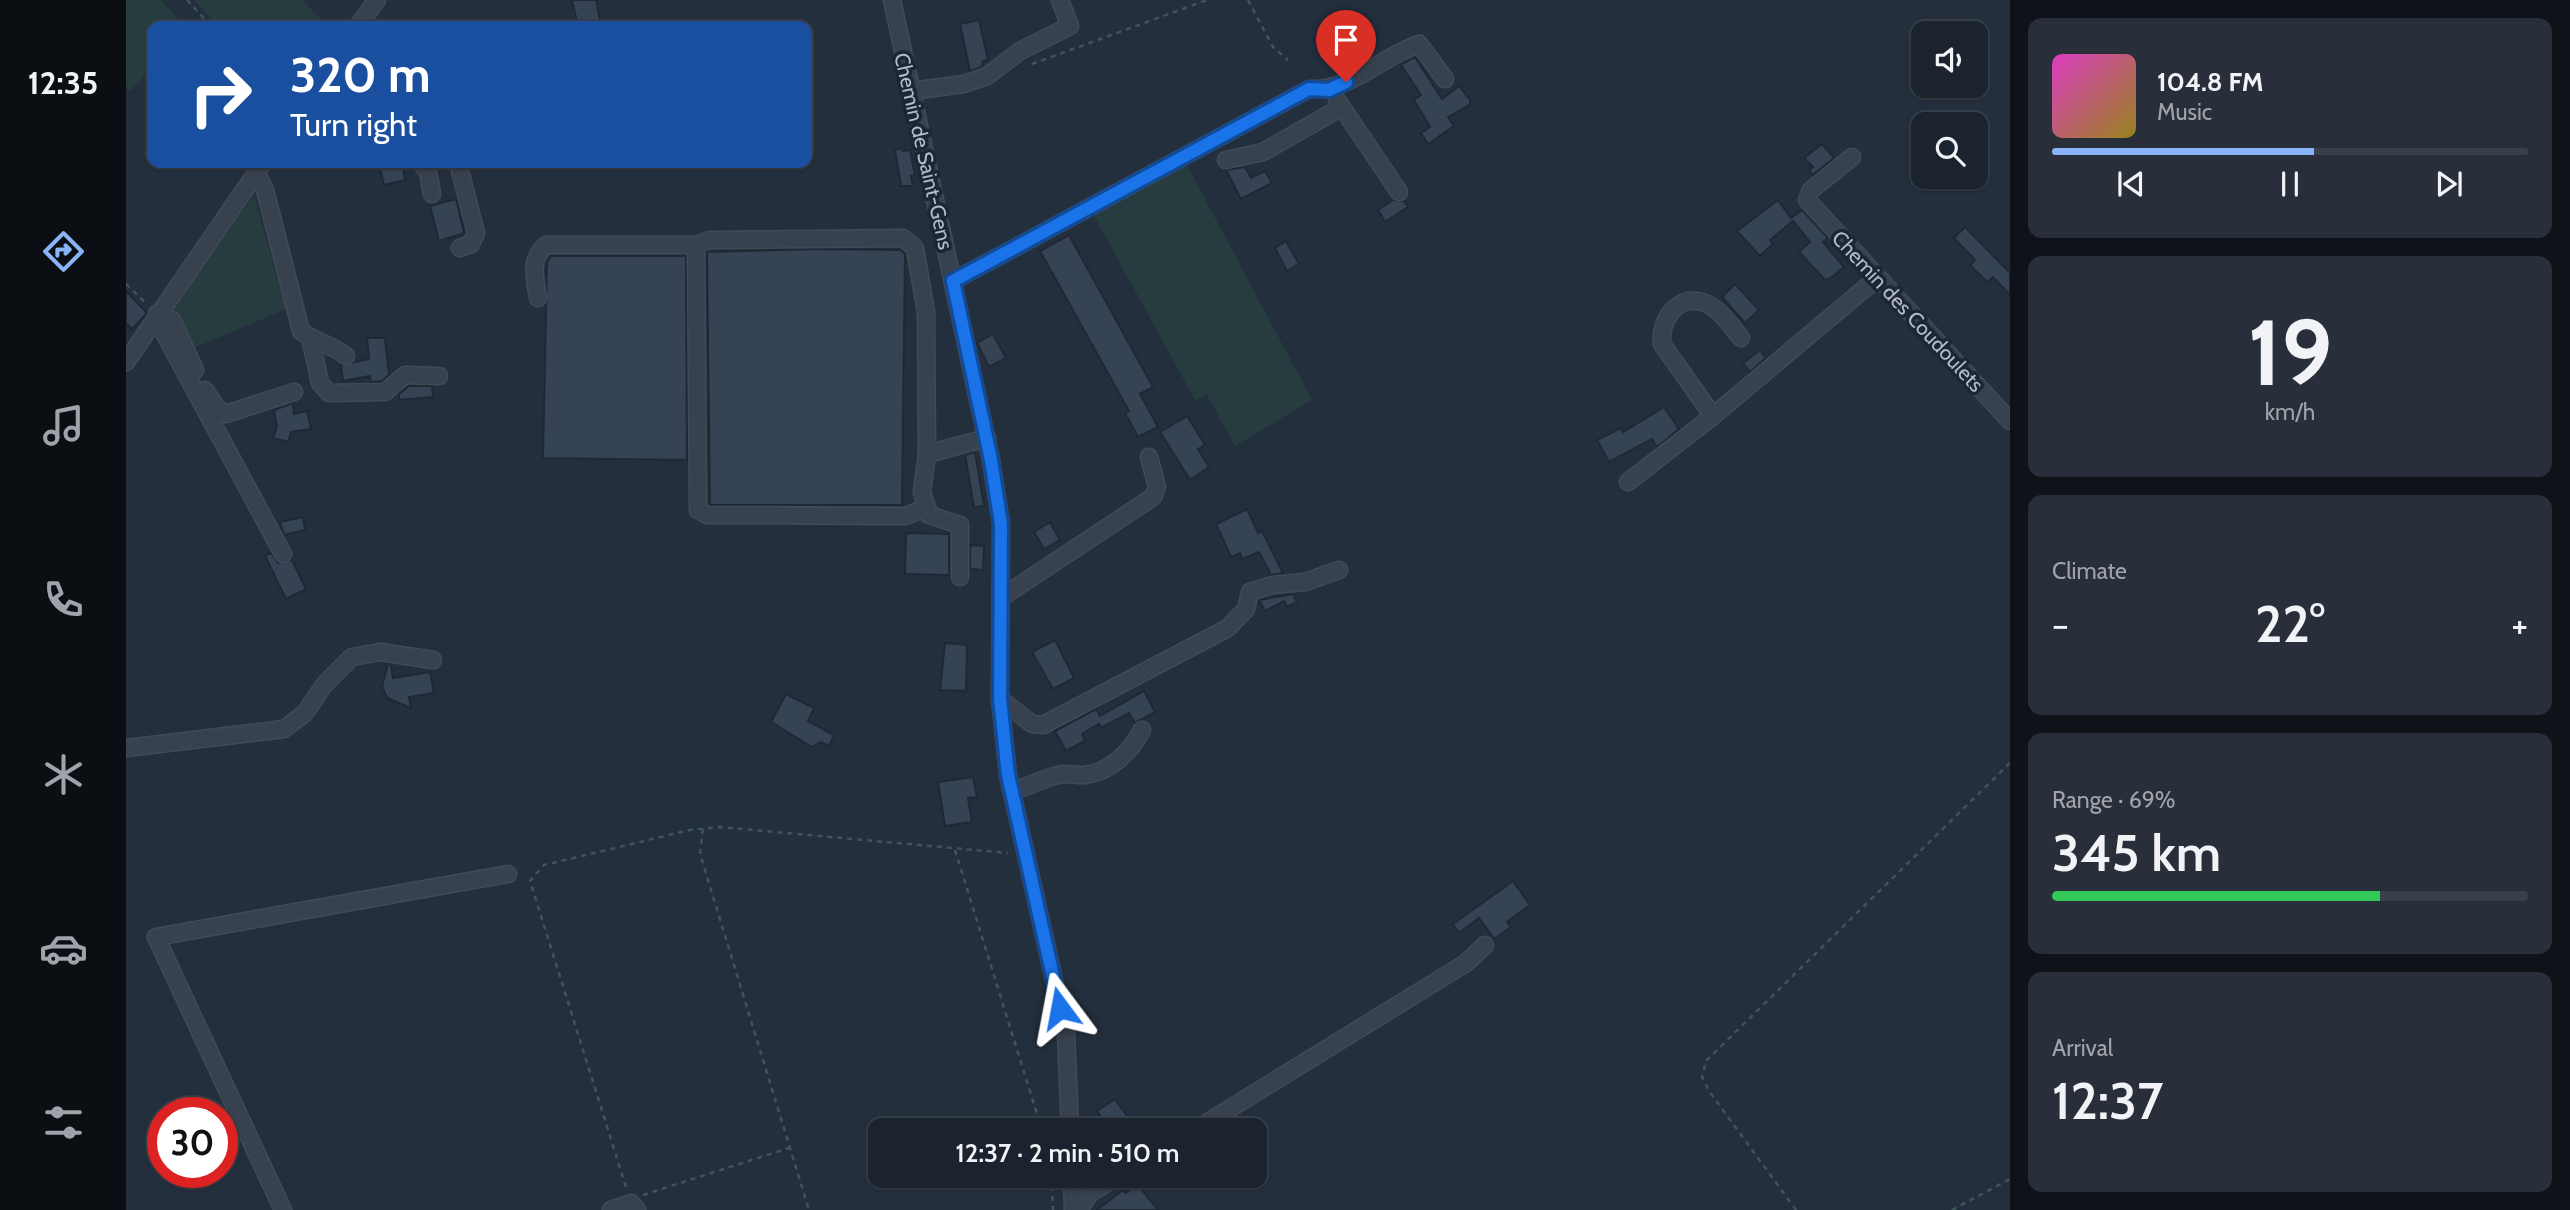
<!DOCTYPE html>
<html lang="en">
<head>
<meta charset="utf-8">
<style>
	:root { --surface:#1b232e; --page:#282f3a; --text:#f1f3f6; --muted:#a0a4aa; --line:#39404a; --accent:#8ab4f8 }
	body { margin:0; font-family:Cabin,sans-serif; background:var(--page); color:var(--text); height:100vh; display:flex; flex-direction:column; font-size:26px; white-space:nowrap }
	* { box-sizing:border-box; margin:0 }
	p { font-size:23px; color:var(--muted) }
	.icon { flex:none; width:38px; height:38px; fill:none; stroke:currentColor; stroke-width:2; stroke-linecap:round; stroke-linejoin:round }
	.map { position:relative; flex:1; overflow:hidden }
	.sheet { display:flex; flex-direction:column; gap:18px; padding:18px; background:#0f1319; width:560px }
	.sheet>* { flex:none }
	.top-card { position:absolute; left:21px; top:21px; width:665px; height:147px; border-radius:14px; box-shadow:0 2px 5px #0004,0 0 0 2px var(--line); background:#1a4fa0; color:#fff; overflow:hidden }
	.tools { position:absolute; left:1785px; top:21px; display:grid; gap:14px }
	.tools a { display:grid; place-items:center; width:77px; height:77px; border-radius:14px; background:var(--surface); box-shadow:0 2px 5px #0004,0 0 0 2px var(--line); font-size:35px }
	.speed { position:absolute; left:21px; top:1097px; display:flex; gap:14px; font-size:35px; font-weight:700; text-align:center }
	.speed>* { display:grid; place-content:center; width:91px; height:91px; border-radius:50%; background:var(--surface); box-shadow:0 2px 5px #0004,0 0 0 2px var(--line); line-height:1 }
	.speed .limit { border:10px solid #d22; background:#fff; color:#111 }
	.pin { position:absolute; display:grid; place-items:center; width:60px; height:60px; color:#fff; margin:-72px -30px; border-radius:50% 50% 50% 0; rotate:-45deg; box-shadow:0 0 7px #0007 }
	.pin .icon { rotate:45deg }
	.me { position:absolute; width:77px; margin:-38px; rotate:347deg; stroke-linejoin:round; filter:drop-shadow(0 0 5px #0008) }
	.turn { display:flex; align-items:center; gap:24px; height:147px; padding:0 28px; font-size:32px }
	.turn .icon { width:91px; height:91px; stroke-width:2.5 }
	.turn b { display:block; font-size:49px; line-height:60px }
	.big { font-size:52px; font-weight:600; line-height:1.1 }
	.sheet .card { flex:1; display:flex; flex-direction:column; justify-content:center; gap:10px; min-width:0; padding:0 24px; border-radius:14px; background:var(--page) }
	.sheet .dial { align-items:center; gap:0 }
	.dial b { font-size:91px; line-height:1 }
	.song { display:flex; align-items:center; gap:21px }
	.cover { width:84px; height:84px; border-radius:10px; background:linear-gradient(135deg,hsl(310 70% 55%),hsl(50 70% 35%)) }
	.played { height:7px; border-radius:4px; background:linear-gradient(90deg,var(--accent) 55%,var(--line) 55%) }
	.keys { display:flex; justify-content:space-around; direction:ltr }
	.heat { display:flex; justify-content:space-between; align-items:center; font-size:38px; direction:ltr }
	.charge { height:10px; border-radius:5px; background:linear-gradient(90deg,#34c759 69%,var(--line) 0) }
	.trip { position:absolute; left:742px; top:1118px; width:399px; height:70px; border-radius:14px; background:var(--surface); box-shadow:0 2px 5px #0004,0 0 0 2px var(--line); font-weight:600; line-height:70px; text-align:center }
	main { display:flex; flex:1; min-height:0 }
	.tabs { display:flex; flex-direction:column; width:126px; justify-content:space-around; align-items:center; background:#0b0e12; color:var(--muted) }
	.tabs .icon { width:49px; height:49px }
	.tabs .on { color:var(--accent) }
	.tabs b { font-size:32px; color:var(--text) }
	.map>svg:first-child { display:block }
	.green { fill:#263c3f }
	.building { fill:#364354; stroke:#1f2835; stroke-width:2 }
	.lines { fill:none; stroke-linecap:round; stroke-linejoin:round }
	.minor-casing { stroke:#414a57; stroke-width:19 }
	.path { stroke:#3f5557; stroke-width:2.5; stroke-dasharray:5 5; stroke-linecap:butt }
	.minor { stroke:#38414e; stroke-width:16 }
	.route-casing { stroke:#114b97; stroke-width:18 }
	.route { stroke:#1a73e8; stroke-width:12 }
	.labels { text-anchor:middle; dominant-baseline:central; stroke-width:7; stroke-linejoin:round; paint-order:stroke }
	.street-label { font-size:21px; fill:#b4bcc9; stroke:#1d2633 }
</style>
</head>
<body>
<main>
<nav class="tabs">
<b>12:35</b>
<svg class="icon on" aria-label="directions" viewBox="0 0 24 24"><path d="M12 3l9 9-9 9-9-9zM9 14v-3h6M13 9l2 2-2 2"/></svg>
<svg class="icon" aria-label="music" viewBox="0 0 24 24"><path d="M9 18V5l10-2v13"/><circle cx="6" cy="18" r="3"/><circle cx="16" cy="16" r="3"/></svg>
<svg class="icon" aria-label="phone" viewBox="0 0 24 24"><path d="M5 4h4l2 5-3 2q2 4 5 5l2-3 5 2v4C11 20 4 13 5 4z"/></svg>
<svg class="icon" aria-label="climate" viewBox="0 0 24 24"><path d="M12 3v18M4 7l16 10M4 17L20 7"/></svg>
<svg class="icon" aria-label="car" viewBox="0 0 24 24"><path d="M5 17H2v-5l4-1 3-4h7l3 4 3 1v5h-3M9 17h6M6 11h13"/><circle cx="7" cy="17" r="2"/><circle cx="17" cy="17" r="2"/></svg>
<svg class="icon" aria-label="filters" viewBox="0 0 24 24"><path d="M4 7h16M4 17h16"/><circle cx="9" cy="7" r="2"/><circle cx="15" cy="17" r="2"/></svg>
</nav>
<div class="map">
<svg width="1884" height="1210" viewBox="0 0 1884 1210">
	<rect width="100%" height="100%" fill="#242f3e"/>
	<g class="green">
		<path d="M0 0H35L59 26H26V68L4 91 0 87Z"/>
		<path d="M68 0H177L201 26H92Z"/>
		<path d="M1060 163 1186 400 1109 446 1081 395 1069 400 967 214Z"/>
		<path d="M128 196 160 309 65 349 47 310 52 296Z"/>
	</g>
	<g class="building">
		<path d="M446 0H470L475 26H452Z"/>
		<path d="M853 20 862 60 857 61 856 67 844 71 834 24Z"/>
		<path d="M1218 33 1227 49 1205 62 1196 46Z"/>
		<path d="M1289 57 1316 99 1333 86 1344 100V105L1322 117 1328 126 1302 144 1295 133 1304 127 1288 100 1295 95 1275 65Z"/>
		<path d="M1696 144 1708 158 1687 175 1683 170 1687 167 1678 158Z"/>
		<path d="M776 148 777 151 784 150 789 175 785 176 787 186H775L769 150Z"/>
		<path d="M276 163 279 180 258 185 254 168Z"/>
		<path d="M1119 167 1125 178 1139 171 1146 183 1115 199 1100 170Z"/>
		<path d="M330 199 338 233 313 241 304 206Z"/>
		<path d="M1267 200 1278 201 1282 207 1259 222 1252 210Z"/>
		<path d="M1652 200 1665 218 1676 210 1702 238 1697 242 1718 267 1705 278 1699 280 1673 252 1684 242 1667 221 1644 240 1647 244 1634 256 1611 231Z"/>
		<path d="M1839 227 1884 273V295L1867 277 1861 282 1844 265 1849 260 1828 238Z"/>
		<path d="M943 235 1027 387 1014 394 1032 427 1012 437 999 413 1003 411 914 251Z"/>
		<path d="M1160 241 1173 264 1161 271 1149 248Z"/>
		<path d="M692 249 775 250 779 254 776 505H584L581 252Z"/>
		<path d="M425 256H560L561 460 417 458 421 262Z"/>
		<path d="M1609 284 1633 310 1619 323 1596 297Z"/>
		<path d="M0 291 21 313 6 329 0 323Z"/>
		<path d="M867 334 880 358 863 367 851 343Z"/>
		<path d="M241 338H259L263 375 256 381 245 382 244 376 217 381 215 365 243 359Z"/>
		<path d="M1634 350 1640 358 1624 372 1617 363Z"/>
		<path d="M283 386H306L307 397 273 400V394Z"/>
		<path d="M167 403 168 414 181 411 185 429 165 432 162 442 147 438 151 427 148 410Z"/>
		<path d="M1538 407 1553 429 1531 447 1526 439 1483 462 1471 440 1495 428 1497 432Z"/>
		<path d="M1061 416 1079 445 1072 449 1083 467 1064 480 1034 432Z"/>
		<path d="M849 452 858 506 848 507 839 455Z"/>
		<path d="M1121 509 1132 533 1136 531 1157 573 1145 575 1133 552 1116 559 1114 553 1105 557 1090 524Z"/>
		<path d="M177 517 179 530 158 535 154 522Z"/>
		<path d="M924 522 934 540 918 549 908 532Z"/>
		<path d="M780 533 823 534V575L779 574Z"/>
		<path d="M844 545 858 546 857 570 844 569Z"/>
		<path d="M145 553 152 563 166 560 180 589 160 599 139 556Z"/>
		<path d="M1167 594 1171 602 1161 607 1158 601 1139 611 1133 600Z"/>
		<path d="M929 640 948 678 927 689 906 652Z"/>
		<path d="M819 643 841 645 840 691 814 690Z"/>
		<path d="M262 664H265L267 678 304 672 308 693 283 697 285 708 261 698 256 686Z"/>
		<path d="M1018 691 1029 712 1009 723 1003 713 975 728 973 724 956 734 959 741 940 751 929 731 970 709 974 716Z"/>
		<path d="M660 694 688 708 682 721 708 735 703 746 695 742 686 747 645 722Z"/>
		<path d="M847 777 851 797 842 798 846 822 819 826 812 782Z"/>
		<path d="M1387 881 1404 905 1381 922 1385 927 1368 939 1353 918 1333 933 1327 924Z"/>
		<path d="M989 1099 1011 1130H984L971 1111Z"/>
		<path d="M1011 1184 1032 1210H971L997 1190 1000 1193Z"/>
	</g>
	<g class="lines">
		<defs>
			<g id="minor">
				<path d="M766 0 865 460 875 524 874 699 882 775 940 1033 944 1130"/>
				<path d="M232 26 251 0"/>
				<path d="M785 91 838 84 861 76 894 51 944 26 934 0"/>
				<path d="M1211 100 1273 192"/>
				<path d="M1726 157 1685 190 1681 200 1884 421"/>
				<path d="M1100 160 1137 152 1216 107"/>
				<path d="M295 163 302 172 306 194"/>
				<path d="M332 163 350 233 345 244 334 248"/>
				<path d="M130 172 139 190 175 331C189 342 205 344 220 356"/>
				<path d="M827 281 1183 89C1225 91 1255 57 1293 44L1319 79"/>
				<path d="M412 298C409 277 403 260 420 245H570"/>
				<path d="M31 314 36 329 157 554"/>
				<path d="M31 314 46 320 69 370"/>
				<path d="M184 337 194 383 203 393 259 392 279 375 313 376"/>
				<path d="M0 362 137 163"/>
				<path d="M79 390 90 407 100 414 168 392"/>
				<path d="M1587 416 1536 344C1533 321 1552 292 1579 303 1594 309 1605 326 1615 338"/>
				<path d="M1502 482 1587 416 1750 279"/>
				<path d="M801 507 780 516 581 515 572 510 570 245 583 240 777 238 789 248 800 312 801 454"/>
				<path d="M834 577V525L803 515 796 492 801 454 861 438"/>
				<path d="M876 597 1027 497 1031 487 1023 457"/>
				<path d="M874 699 906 724 917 725 1102 628 1120 609 1124 592 1146 585 1179 582 1213 570"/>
				<path d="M0 748 158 729 179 713 198 685 226 657 254 652 307 660"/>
				<path d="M885 790C906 787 914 779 932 775 940 772 950 776 959 775 985 772 1005 751 1016 730"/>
				<path d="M1069 1130 1340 963 1359 945"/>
				<path d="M946 1176 947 1210"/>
				<path d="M157 1210 30 937 382 874"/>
				<path d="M485 1210 505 1203 511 1210"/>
				<path d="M953 1210 964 1193 993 1176"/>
			</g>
		</defs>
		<use href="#minor" class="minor-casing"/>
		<g class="path">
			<path d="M61 0 85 26"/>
			<path d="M1122 0 1147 47 1162 60"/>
			<path d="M906 64 1081 0"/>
			<path d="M0 284 20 303"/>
			<path d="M577 829 574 854 683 1210"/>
			<path d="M829 850 916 1130"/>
			<path d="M925 1176 927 1210"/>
			<path d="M500 1187 404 881 418 865 564 830 594 827 882 853"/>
			<path d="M517 1195 663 1148"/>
			<path d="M1670 1210 1583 1091 1576 1077 1580 1061 1884 763"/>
			<path d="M1826 1210 1884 1179"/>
		</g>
		<use href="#minor" class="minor"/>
	</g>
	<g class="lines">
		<defs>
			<path id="route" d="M934 1008 882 775 874 699 875 524 865 460 827 281 1183 89 1203 90 1220 82"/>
		</defs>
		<use href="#route" class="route-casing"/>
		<use href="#route" class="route"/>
	</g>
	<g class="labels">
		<g class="street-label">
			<text transform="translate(798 151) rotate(77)">Chemin de Saint-Gens</text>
			<text transform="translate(1782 311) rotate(47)">Chemin des Coudoulets</text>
		</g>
	</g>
</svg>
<div class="tools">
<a><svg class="icon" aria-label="sound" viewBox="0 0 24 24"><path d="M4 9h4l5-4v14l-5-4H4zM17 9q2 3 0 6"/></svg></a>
<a><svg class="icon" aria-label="search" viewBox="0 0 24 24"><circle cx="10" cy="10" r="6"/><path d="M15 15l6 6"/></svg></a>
</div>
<div class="speed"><div class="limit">30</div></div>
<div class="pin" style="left:1220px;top:82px;background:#d93025"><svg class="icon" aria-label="arrive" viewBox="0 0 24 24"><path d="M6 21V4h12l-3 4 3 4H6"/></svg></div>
<svg class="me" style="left:934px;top:1008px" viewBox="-20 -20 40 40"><path d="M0-17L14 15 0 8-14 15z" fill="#1a73e8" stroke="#fff" stroke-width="4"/></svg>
<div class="trip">12:37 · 2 min · 510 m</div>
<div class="top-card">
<div class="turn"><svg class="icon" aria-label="right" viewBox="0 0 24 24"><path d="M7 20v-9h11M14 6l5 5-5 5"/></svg><div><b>320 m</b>Turn right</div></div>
</div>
</div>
<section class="sheet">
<div class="card">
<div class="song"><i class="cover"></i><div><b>104.8 FM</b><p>Music</p></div></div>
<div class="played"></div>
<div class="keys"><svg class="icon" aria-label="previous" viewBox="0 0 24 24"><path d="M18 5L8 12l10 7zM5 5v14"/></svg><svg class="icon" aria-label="pause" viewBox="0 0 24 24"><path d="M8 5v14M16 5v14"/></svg><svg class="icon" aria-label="next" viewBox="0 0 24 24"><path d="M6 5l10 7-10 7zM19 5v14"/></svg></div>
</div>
<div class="card dial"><b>19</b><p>km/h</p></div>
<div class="card"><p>Climate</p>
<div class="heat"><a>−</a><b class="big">22°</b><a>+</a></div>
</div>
<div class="card"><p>Range · 69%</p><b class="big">345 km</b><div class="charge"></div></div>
<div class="card"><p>Arrival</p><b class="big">12:37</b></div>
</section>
</main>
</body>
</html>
